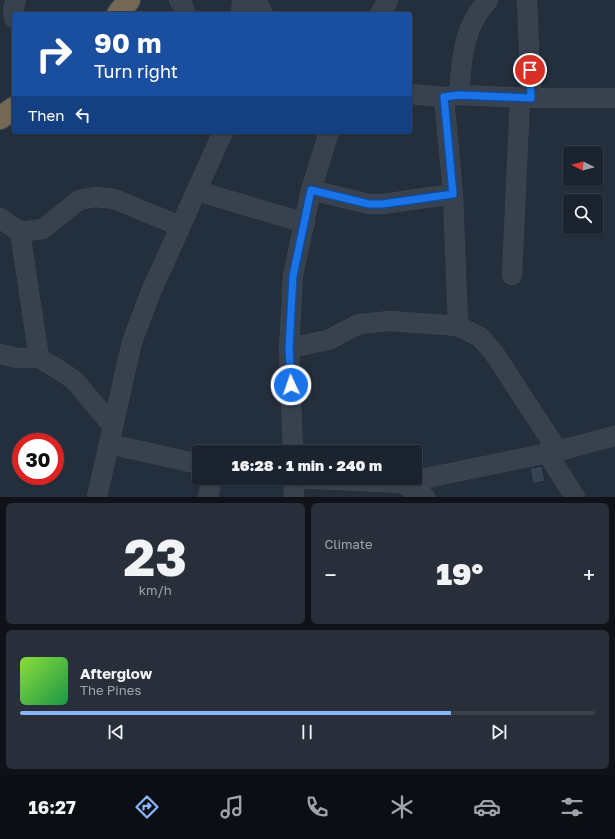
<!DOCTYPE html>
<html lang="en">
<head>
<meta charset="utf-8">
<style>
	:root { --surface:#1b232e; --page:#282f3a; --text:#f1f3f6; --muted:#a0a4aa; --line:#39404a; --accent:#8ab4f8 }
	body { margin:0; font-family:"Golos Text",sans-serif; background:var(--page); color:var(--text); height:100vh; display:flex; flex-direction:column; font-size:15px; white-space:nowrap }
	* { box-sizing:border-box; margin:0 }
	p { font-size:13px; color:var(--muted) }
	.icon { flex:none; width:22px; height:22px; fill:none; stroke:currentColor; stroke-width:2; stroke-linecap:round; stroke-linejoin:round }
	.map { position:relative; height:497px; overflow:hidden }
	.details { display:flex; flex-direction:column; gap:6px; padding:6px; background:#0f1319; flex:1 }
	.details>* { flex:none }
	.banner { position:absolute; left:12px; top:12px; width:400px; height:122px; border-radius:4px; box-shadow:0 1px 3px #0004,0 0 0 1px var(--line); background:#1a4fa0; color:#fff; overflow:hidden }
	.needle { width:26px; rotate:276deg }
	.tools { position:absolute; left:563px; top:146px; display:grid; gap:8px }
	.tools a { display:grid; place-items:center; width:40px; height:40px; border-radius:4px; background:var(--surface); box-shadow:0 1px 3px #0004,0 0 0 1px var(--line); font-size:20px }
	.speed { position:absolute; left:12px; top:433px; display:flex; gap:8px; font-size:20px; font-weight:700; text-align:center }
	.speed>* { display:grid; place-content:center; width:52px; height:52px; border-radius:50%; background:var(--surface); box-shadow:0 1px 3px #0004,0 0 0 1px var(--line); line-height:1 }
	.speed .limit { border:6px solid #d22; background:#fff; color:#111 }
	.pin { position:absolute; display:grid; place-items:center; width:34px; height:34px; color:#fff; margin:-17px; border:2px solid #fff; border-radius:50%; box-shadow:0 1px 4px #0007 }
	.me { position:absolute; width:44px; margin:-22px; rotate:357deg; stroke-linejoin:round; filter:drop-shadow(0 0 3px #0008) }
	.turn { display:flex; align-items:center; gap:14px; height:84px; padding:0 16px; font-size:18px }
	.turn .icon { width:52px; height:52px; stroke-width:2.5 }
	.turn b { display:block; font-size:28px; line-height:34px }
	.then { display:flex; align-items:center; height:38px; padding:0 16px; background:#0003; gap:8px; font-size:15px }
	.big { font-size:30px; font-weight:800; line-height:1.1 }
	.details .tile { flex:1; display:flex; flex-direction:column; justify-content:center; gap:6px; min-width:0; padding:0 14px; border-radius:6px; background:var(--page) }
	.details .dial { align-items:center; gap:0 }
	.dial b { font-size:52px; line-height:1 }
	.song { display:flex; align-items:center; gap:12px }
	.cover { width:48px; height:48px; border-radius:6px; background:linear-gradient(135deg,hsl(90 70% 55%),hsl(140 70% 35%)) }
	.played { height:4px; border-radius:2px; background:linear-gradient(90deg,var(--accent) 75%,var(--line) 75%) }
	.keys { display:flex; justify-content:space-around; direction:ltr }
	.heat { display:flex; justify-content:space-between; align-items:center; font-size:22px; direction:ltr }
	.details .tiles { flex:1; display:grid; gap:6px; grid-template-columns:1fr 1fr }
	.tile:last-child { grid-column:span 2 }
	.trip { position:absolute; left:192px; top:445px; width:230px; height:40px; border-radius:4px; background:var(--surface); box-shadow:0 1px 3px #0004,0 0 0 1px var(--line); font-weight:800; line-height:40px; text-align:center }
	.tab-bar { display:flex; height:64px; justify-content:space-around; align-items:center; background:#0b0e12; color:var(--muted) }
	.tab-bar .icon { width:28px; height:28px }
	.tab-bar .active { color:var(--accent) }
	.tab-bar b { font-size:18px; color:var(--text) }
	.map>svg:first-child { display:block }
	.building { fill:#364354; stroke:#1f2835 }
	.lines { fill:none; stroke-linecap:round; stroke-linejoin:round }
	.minor-casing { stroke:#414a57; stroke-width:20 }
	.highway-casing { stroke:#434c59; stroke-width:24 }
	.minor { stroke:#38414e; stroke-width:19 }
	.highway { stroke:#746855; stroke-width:22 }
	.route-casing { stroke:#114b97; stroke-width:10 }
	.route { stroke:#1a73e8; stroke-width:7 }
</style>
</head>
<body>
<div class="map">
<svg width="615" height="497" viewBox="0 0 615 497">
	<rect width="100%" height="100%" fill="#242f3e"/>
	<path class="building" d="M542 466 545 481 533 484 530 468Z"/>
	<g class="lines">
		<defs>
			<g id="minor">
				<path d="M179 0 181 1 186 14"/>
				<path d="M256 0 263 14"/>
				<path d="M527 0 531 98"/>
				<path d="M241 14 242 0"/>
				<path d="M380 14 388 0"/>
				<path d="M14 18 13 9 16 0"/>
				<path d="M410 94 444 97 459 95 531 98H615"/>
				<path d="M459 95C462 59 462 29 488 0"/>
				<path d="M444 97 453 194 458 326"/>
				<path d="M311 190 369 204H383L453 194"/>
				<path d="M197 191 305 223"/>
				<path d="M0 218 20 232 43 229 79 200 95 197 114 199 180 226"/>
				<path d="M20 232 39 358"/>
				<path d="M512 275 520 98"/>
				<path d="M289 348 328 340 359 324 390 321 458 326 480 337 494 353 558 451"/>
				<path d="M0 354 17 358H39L56 368 74 380 112 425"/>
				<path d="M109 444 199 464"/>
				<path d="M293 452 289 348 293 276 311 190 329 132"/>
				<path d="M547 453 575 497"/>
				<path d="M293 478 294 497"/>
				<path d="M294 478 402 483 558 451 615 436"/>
				<path d="M402 483 425 497"/>
				<path d="M97 497 132 342 150 294 223 132"/>
				<path d="M208 497 212 478"/>
			</g>
			<g id="highway">
				<path d="M118 14 129 0"/>
				<path d="M0 118 14 108"/>
			</g>
		</defs>
		<use href="#minor" class="minor-casing"/>
		<use href="#highway" class="highway-casing"/>
		<use href="#minor" class="minor"/>
		<use href="#highway" class="highway"/>
	</g>
	<g class="lines">
		<defs>
			<path id="route" d="M291 385 289 348 293 276 311 190 369 204H383L453 194 444 97 459 95 531 98 530 70"/>
		</defs>
		<use href="#route" class="route-casing"/>
		<use href="#route" class="route"/>
	</g>
</svg>
<div class="tools">
<a><svg class="needle" viewBox="-14 -14 28 28"><path d="M0-13l5 13h-10z" fill="#e53935"/><path d="M0 13l5-13h-10z" fill="#a0a4aa"/></svg></a>
<a><svg class="icon" aria-label="search" viewBox="0 0 24 24"><circle cx="10" cy="10" r="6"/><path d="M15 15l6 6"/></svg></a>
</div>
<div class="speed"><div class="limit">30</div></div>
<div class="pin" style="left:530px;top:70px;background:#d93025"><svg class="icon" aria-label="arrive" viewBox="0 0 24 24"><path d="M6 21V4h12l-3 4 3 4H6"/></svg></div>
<svg class="me" style="left:291px;top:385px" viewBox="-20 -20 40 40"><circle r="17" fill="#1a73e8" stroke="#fff" stroke-width="3"/><path d="M0-11L8 9 0 5-8 9z" fill="#fff"/></svg>
<div class="trip">16:28 · 1 min · 240 m</div>
<div class="banner">
<div class="turn"><svg class="icon" aria-label="right" viewBox="0 0 24 24"><path d="M7 20v-9h11M14 6l5 5-5 5"/></svg><div><b>90 m</b>Turn right</div></div>
<div class="then">Then<svg class="icon" aria-label="left" viewBox="0 0 24 24"><path d="M17 20v-9H6M10 6l-5 5 5 5"/></svg></div>
</div>
</div>
<section class="details">
<div class="tiles">
<div class="tile dial"><b>23</b><p>km/h</p></div>
<div class="tile"><p>Climate</p>
<div class="heat"><a>−</a><b class="big">19°</b><a>+</a></div>
</div>
<div class="tile">
<div class="song"><i class="cover"></i><div><b>Afterglow</b><p>The Pines</p></div></div>
<div class="played"></div>
<div class="keys"><svg class="icon" aria-label="previous" viewBox="0 0 24 24"><path d="M18 5L8 12l10 7zM5 5v14"/></svg><svg class="icon" aria-label="pause" viewBox="0 0 24 24"><path d="M8 5v14M16 5v14"/></svg><svg class="icon" aria-label="next" viewBox="0 0 24 24"><path d="M6 5l10 7-10 7zM19 5v14"/></svg></div>
</div>
</div>
</section>
<nav class="tab-bar">
<b>16:27</b>
<svg class="icon active" aria-label="directions" viewBox="0 0 24 24"><path d="M12 3l9 9-9 9-9-9zM9 14v-3h6M13 9l2 2-2 2"/></svg>
<svg class="icon" aria-label="music" viewBox="0 0 24 24"><path d="M9 18V5l10-2v13"/><circle cx="6" cy="18" r="3"/><circle cx="16" cy="16" r="3"/></svg>
<svg class="icon" aria-label="phone" viewBox="0 0 24 24"><path d="M5 4h4l2 5-3 2q2 4 5 5l2-3 5 2v4C11 20 4 13 5 4z"/></svg>
<svg class="icon" aria-label="climate" viewBox="0 0 24 24"><path d="M12 3v18M4 7l16 10M4 17L20 7"/></svg>
<svg class="icon" aria-label="car" viewBox="0 0 24 24"><path d="M5 17H2v-5l4-1 3-4h7l3 4 3 1v5h-3M9 17h6M6 11h13"/><circle cx="7" cy="17" r="2"/><circle cx="17" cy="17" r="2"/></svg>
<svg class="icon" aria-label="filters" viewBox="0 0 24 24"><path d="M4 7h16M4 17h16"/><circle cx="9" cy="7" r="2"/><circle cx="15" cy="17" r="2"/></svg>
</nav>
</body>
</html>
